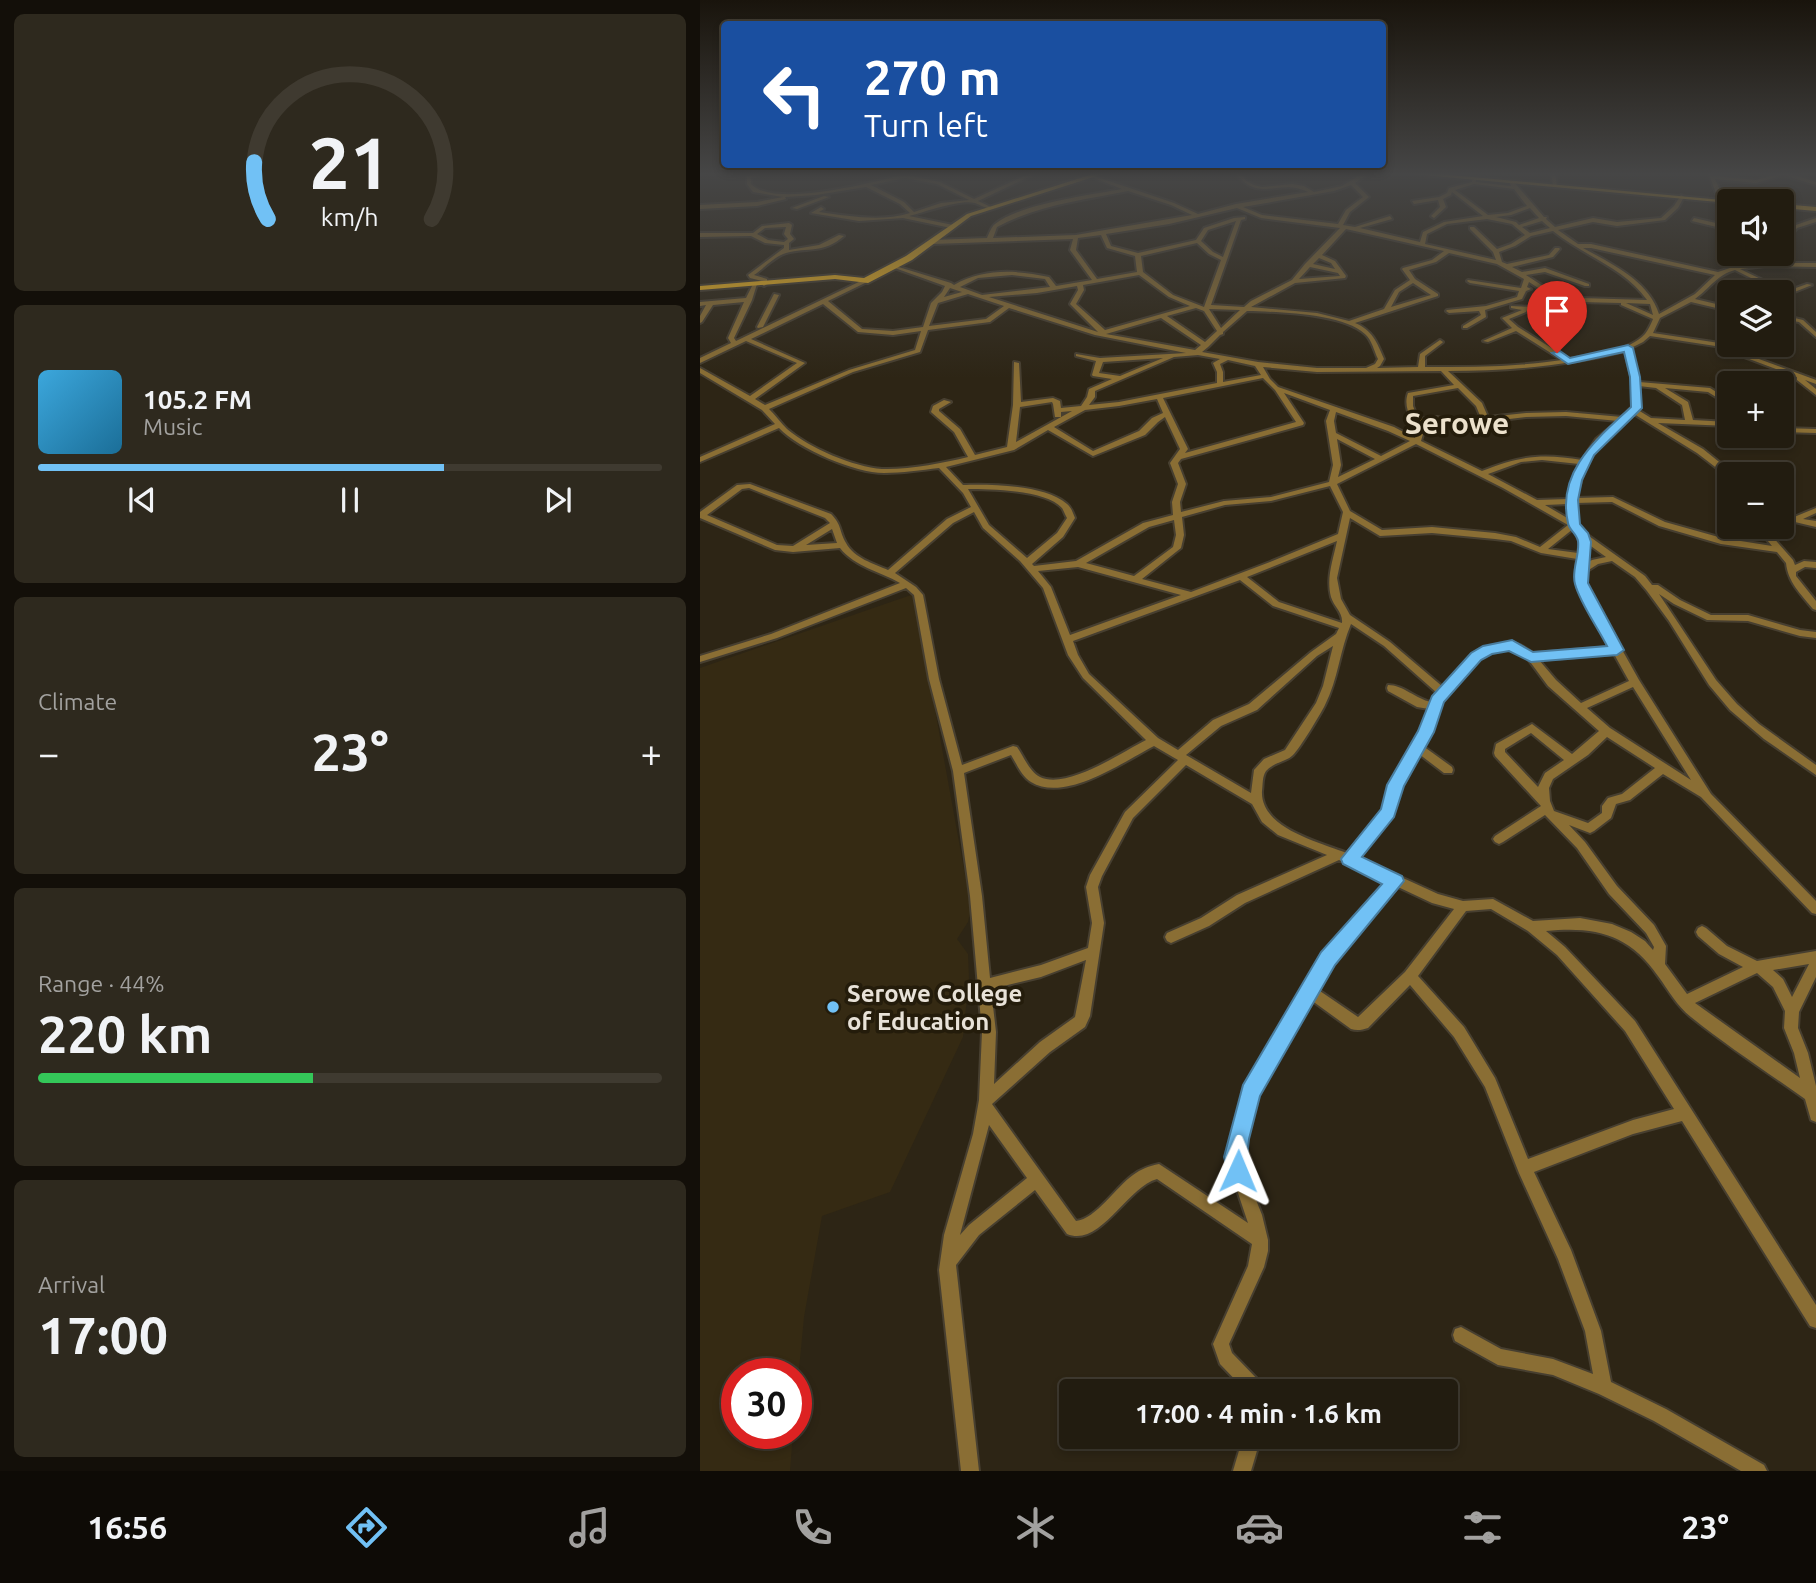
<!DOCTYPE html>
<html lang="en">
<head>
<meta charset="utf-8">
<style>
	:root { --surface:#221c10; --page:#2e291e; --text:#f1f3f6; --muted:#a2a19f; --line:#3f3a30; --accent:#71c1f5 }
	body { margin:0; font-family:Ubuntu,sans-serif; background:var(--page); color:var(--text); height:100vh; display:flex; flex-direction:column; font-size:26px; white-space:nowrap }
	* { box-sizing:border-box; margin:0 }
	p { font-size:23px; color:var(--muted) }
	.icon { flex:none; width:38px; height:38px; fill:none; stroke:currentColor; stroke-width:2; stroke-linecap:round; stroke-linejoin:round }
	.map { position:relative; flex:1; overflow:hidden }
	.drawer { display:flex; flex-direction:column; gap:14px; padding:14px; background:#130f09; width:700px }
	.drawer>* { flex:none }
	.top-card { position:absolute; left:21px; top:21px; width:665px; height:147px; border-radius:7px; box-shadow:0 4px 10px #0003,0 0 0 2px var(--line); background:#1a4fa0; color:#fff; overflow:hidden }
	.controls { position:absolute; left:1017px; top:189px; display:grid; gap:14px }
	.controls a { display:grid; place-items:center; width:77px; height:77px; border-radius:7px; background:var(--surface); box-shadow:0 4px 10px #0003,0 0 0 2px var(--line); font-size:35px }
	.speed { position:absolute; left:21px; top:1358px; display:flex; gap:14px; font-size:35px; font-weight:700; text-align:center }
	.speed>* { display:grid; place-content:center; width:91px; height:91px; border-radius:50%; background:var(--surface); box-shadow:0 4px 10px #0003,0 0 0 2px var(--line); line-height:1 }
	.speed .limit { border:10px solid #d22; background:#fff; color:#111 }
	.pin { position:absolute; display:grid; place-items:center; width:60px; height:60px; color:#fff; margin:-72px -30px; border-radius:50% 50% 50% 0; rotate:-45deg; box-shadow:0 0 7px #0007 }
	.pin .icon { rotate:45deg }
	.me { position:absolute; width:77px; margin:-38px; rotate:1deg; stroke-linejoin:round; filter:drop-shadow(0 0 5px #0008) }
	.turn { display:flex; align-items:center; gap:24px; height:147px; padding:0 28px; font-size:32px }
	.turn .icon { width:91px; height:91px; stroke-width:2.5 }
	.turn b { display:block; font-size:49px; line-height:60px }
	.big { font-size:52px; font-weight:700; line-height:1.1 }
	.drawer .widget { flex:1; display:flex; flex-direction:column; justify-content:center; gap:10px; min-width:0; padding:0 24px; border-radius:10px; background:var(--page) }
	.drawer .dial { align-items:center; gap:0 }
	.dial svg { height:182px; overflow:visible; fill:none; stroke:var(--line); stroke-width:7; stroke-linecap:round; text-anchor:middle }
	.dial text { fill:var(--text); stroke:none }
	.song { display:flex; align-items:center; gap:21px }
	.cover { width:84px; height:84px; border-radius:10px; background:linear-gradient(135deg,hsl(200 70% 55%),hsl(200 70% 35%)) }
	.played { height:7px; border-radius:4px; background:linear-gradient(90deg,var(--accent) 65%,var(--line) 65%) }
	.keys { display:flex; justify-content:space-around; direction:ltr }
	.heat { display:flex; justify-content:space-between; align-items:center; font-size:38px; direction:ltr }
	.charge { height:10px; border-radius:5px; background:linear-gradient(90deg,#34c759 44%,var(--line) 0) }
	.trip { position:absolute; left:359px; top:1379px; width:399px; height:70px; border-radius:7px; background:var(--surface); box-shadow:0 4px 10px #0003,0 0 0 2px var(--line); font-weight:700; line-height:70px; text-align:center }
	.dock { display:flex; height:112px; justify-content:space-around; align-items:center; background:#0e0b06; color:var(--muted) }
	.dock .icon { width:49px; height:49px }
	.dock .on { color:var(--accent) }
	.dock b { font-size:32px; color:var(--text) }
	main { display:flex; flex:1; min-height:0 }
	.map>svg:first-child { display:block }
	.built { fill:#352a13 }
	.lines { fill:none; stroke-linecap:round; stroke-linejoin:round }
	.minor-casing { stroke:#473f30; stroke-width:4 }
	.major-casing { stroke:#473f30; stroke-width:4 }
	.minor { fill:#8a6e34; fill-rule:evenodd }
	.major { fill:#f0b521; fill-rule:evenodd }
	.route { fill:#71c1f5; stroke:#497d9f; stroke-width:2 }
	.poi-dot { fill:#71c1f5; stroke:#241c0b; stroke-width:2.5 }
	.labels { text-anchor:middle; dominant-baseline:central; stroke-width:7; stroke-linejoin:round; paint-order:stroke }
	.near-poi-label { font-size:24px; font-weight:bold; fill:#e8e2d8; stroke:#241c0b; text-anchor:start }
	.far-town-label { font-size:30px; font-weight:bold; fill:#ece1cc; stroke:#241c0b }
</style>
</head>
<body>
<main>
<section class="drawer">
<div class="widget dial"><svg viewBox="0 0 100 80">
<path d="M14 69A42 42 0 1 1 86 69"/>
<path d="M14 69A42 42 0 0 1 8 44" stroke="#71c1f5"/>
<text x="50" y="56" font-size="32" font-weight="700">21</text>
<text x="50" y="72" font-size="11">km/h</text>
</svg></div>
<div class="widget">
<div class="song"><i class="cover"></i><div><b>105.2 FM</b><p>Music</p></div></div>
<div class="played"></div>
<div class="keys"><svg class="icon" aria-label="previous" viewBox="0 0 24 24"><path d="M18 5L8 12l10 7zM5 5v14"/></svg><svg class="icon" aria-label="pause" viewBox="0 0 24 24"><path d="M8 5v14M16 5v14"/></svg><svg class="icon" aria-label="next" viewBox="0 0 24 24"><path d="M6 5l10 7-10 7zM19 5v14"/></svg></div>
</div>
<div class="widget"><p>Climate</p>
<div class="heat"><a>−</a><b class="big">23°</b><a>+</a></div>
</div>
<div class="widget"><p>Range · 44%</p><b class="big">220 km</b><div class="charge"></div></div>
<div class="widget"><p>Arrival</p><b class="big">17:00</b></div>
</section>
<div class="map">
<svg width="1116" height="1471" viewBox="0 0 1116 1471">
	<rect width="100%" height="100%" fill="#2d2515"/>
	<path class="built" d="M214 594 271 908 268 922 257 939 268 954 269 978 263 1037 190 1192 122 1216 104 1317 96 1401V1374H37V1433H93L90 1471H0V668Z"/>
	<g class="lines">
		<defs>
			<g id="minor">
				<path d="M60 172H69L51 177V184C73 208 170 183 198 176L183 172 205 175 226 172 212 176 240 182 274 199 333 172H339L278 201 291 207V209C285 208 281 205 275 203 260 199 225 212 209 216L253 225 251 228 203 218 159 221 111 213 121 207 124 209 119 212C149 216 181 222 210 213L200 204 166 187 116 195 85 197 86 199 57 206 0 209V205L57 202 83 197 53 192 47 184V176ZM205 178 237 184 269 200 241 203 214 212 204 202 171 185Z"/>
				<path d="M535 172H540L546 181 554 185 562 187 592 184 604 186 614 192 642 186 665 172H671L655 183 669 197 650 212 643 225 655 227 690 216 692 219 660 228 720 242 723 232 744 222 783 216 752 192 751 195 743 199 746 207 734 218 731 216 740 207 738 200 714 204 712 201 739 197 747 193 749 188 772 182V179L774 178 776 179V182L811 186 809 182 813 181 844 217H847L846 219 855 227 893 218 917 222 961 218 974 206 981 195 984 197 978 208 965 220 917 226 893 222 858 230 878 244H891L1018 272 1039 265 1074 263 1056 254H1063L1079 261V263H1116V267L1066 266 1040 269 1069 283 1075 292H1069L1065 285 1035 270C1018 274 1009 289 995 299L1029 307V311L991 302 960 318 953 333 1026 344 1040 352 1116 380V384L1105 380 1116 389V395L1097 380V377L1036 354 1022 347 950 336 943 342 931 348 939 382 1010 388 1029 400V405L1008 392 965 388 988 402 993 420 1029 422V426L958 423 1003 449 1034 474 1027 476 997 453 934 414 902 443 886 465 876 498 913 497 965 522 1022 538 1072 546 1063 535V527H1071V535L1093 560 1095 565 1104 561 1116 562V568L1105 567 1096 572V576L1116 601V610L1113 609C1100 593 1088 582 1086 563L1077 552 1021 544 959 526 912 502 876 503 878 525 886 534 945 576 952 585H958L980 600 1011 615H1048L1100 630 1116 632V638L1100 636 1048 621 1007 620 974 604 959 594 1016 680 1037 704 1059 724 1116 765V775L1064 739 1030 710 1009 685 969 621 947 591 935 577 912 561 898 564 884 573 888 589 939 680 1011 794 1116 901V914L1112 913 1001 797 963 774 930 800 916 804 911 818 894 831 890 833 869 825 885 842 917 886 954 925 966 946 965 964 987 994 1043 967 1019 954 998 936 996 932 998 928 1002 926 1006 928 1027 946 1057 961 1116 951V977L1099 1012 1098 1028 1108 1053 1116 1086V1122L1111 1120 1105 1099C1067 1072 1027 1046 991 1017 977 1006 969 991 958 976 929 934 895 926 846 931L865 947 935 1021 1116 1305V1328L1110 1326 982 1121 933 1134 834 1172 871 1250 901 1331 911 1382 966 1409 1064 1465 1067 1471H1041L954 1421 899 1394 853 1375 798 1365 755 1341 753 1335 755 1329 761 1327 801 1349 853 1359 893 1374 885 1331 858 1259 819 1173 785 1087 754 1037 710 985 668 1028C662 1030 657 1031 651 1029L611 1000 558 1094 543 1157 545 1172 562 1215 568 1240V1251L564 1267 529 1344 532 1353 563 1385 565 1391H546L520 1364 513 1344 548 1266 552 1244 457 1179C427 1187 400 1248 367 1234L335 1190 279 1235 256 1265 279 1471H261L239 1270 244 1235 273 1134 279 1100 282 1032 270 896 253 771 229 679 214 595 206 588 77 638 0 662V656L71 634 200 583C181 572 155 567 140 548L93 552 75 550 0 518V512L37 485 50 484 131 514C142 525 139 531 146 543 154 558 174 564 188 570L247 519 271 507 263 493 239 468C221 470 202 473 184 473 155 473 99 449 79 428L0 462V457L75 424 62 410 0 373V368L50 396 97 363 46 341 0 363V358L31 343 28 338 44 302 13 305 2 322 0 323V316L6 305 0 306V302L46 298 53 284H57L52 300 34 338 36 341 165 279 168 281 167 282 128 301 162 329 193 331 223 327 231 303 242 292 245 286 192 267V265L251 283 254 285C284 268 317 270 349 277L356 286 392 280 370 250 373 239 232 244 229 242 232 240 287 238C289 234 291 227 295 224 320 204 390 195 422 189L391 177V175L474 203 498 214 536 204 608 192C579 177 559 205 535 172ZM774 184 814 189 827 206 808 213 788 215 755 190ZM651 185 663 197 646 210 638 224 562 215 543 207 634 191ZM428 191 471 205 492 215 376 235 293 238 297 227C338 205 383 200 428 191ZM537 208 561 218 640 228 605 264 592 280 551 301 544 307 511 305 541 220 545 219V217L534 218 504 228 496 240 438 253 411 246 406 234 469 224ZM830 208 839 218 819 225 816 222 796 217 811 215ZM787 219 812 224 825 235 811 244 797 249 774 227H770V229L793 252 796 260 725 244 727 234 747 224ZM536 221 523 257 513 252 501 241 508 230ZM842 221 850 228 830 233 822 227ZM646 229 744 251 732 260 703 268 702 269 710 280 695 290 684 309 649 321 617 313 551 307 595 283 645 278 646 276 635 261 622 255ZM853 231C882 255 925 268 947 300L880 298 866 301 826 275 845 272 885 286H889V284L845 268 822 272 812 267 853 257 860 249 859 248H855L849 255 807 264 802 262 799 252 815 246 831 236ZM401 235 407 248 435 256 437 272 397 279 376 250 378 238ZM497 243 509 254 521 260 504 307 473 295 443 272 441 256ZM883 248H891L1015 275 995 294 959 314C949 281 912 264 883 248ZM749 253 797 264 824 279 821 288 768 280 767 281 770 283 819 291 817 297 786 306 747 310 746 311 749 313 779 311 781 315 763 326V328H767L786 317 785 310 822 299 826 291 831 289 827 287 829 282 860 302 832 307 811 306V308L822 310 802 318 812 328 783 341 788 342 816 331 862 360C816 367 771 367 725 367V356L742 343 743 342 740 340 720 354 718 367 677 368 680 366 684 359C677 342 672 330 655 323L738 296V294L715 279 709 270 736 262ZM619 258 631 263 635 269 613 264ZM610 267 638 273 640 276 599 279ZM312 275 345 279 350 287 282 295 260 287 278 278ZM439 275 469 297 490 306 405 330 376 304 384 290 383 285ZM713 283 731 295 691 307 699 292ZM377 286 378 290 370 304 398 332 289 297 337 293ZM250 288 262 292 244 297ZM268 294 304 306 286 319 229 326 238 303ZM880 302 921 303V305L953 319C951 324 948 330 945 334 930 351 891 356 869 359L818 327 809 319 826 312 827 310 832 311ZM926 303 950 304 953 315ZM123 304 158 332 193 335 221 331 215 350 149 370 65 405 55 399 105 363 51 339ZM309 308 395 335 486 353 400 358 376 354V356L396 361 392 375 393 376 412 379 389 389 387 397 381 406 361 408 360 401 353 398 321 402 319 363 314 362 313 405 307 447 275 455 260 429 239 411V409L251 402 244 400 233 406 231 412 254 432 268 457C243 463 208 470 182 469 154 467 109 448 87 429 81 423 75 415 69 409L153 372 220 352 228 330 290 322ZM496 308 504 311 517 331 505 342 467 316ZM509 309 540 310 521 328ZM547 311C578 312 642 313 665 334 672 340 674 351 678 359L675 364 666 368H617L558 362 502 352 508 347 520 335 523 334V332ZM461 318 501 345 495 350 406 334ZM925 351 933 384 932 407 922 417 866 412 826 413 788 417 782 403 748 371C809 371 867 366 925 351ZM498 355 520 359 513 363 517 372V383L419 402 389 405 395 397V391L474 357ZM463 358 420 376 399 373 403 362ZM528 360 555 366 561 375 523 382V372L520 364ZM563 367 617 372 741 371 754 385 708 393C702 409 715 421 715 438L694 427 578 387 570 379ZM563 378 575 390 596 422 485 453 488 449 463 398ZM939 386 956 388 982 405 985 420 951 418 938 410 940 408ZM758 388 776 406 781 418 760 421 737 417 718 419 713 406V396ZM584 393 630 410 626 421 633 465 629 482 571 497 524 501 481 512 480 502 486 484 478 463 481 459 603 425 604 423ZM457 399 463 413 452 418 439 431 393 451 354 427 385 410 419 406ZM352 402 353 404 355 417H361V412L372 411 316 442 320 407ZM636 412 688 431 710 441 681 456 636 433 634 421ZM866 416 918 421 896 439 882 460C842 453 820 456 782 471L721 441 723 434 720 423 737 421 760 425 826 417ZM465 417 480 449 470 463 478 484 472 502 473 515 443 523 376 561 334 566 332 564 363 537 375 518C373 513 371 507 367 504 345 485 291 484 263 485L246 467 314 450 348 430 393 456 445 435 458 422ZM637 439 675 459 638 477 641 465ZM716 444 803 488 868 525 840 547 816 537 795 533 732 527 682 530 650 511 637 484ZM842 460 879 464 868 499 837 500 788 474 821 462ZM630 486 643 512 638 534 570 562 491 592 442 579 481 548 484 535 482 517 525 505 571 501ZM49 488 125 518 130 523 93 546 77 545 7 515 42 489ZM268 489C290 489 346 490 362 508 364 511 365 515 367 518L357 533 327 558 289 525ZM868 504 869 519 845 505ZM274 512 283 528 320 561 343 588 368 655 383 678 446 740C422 752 367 790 340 777 329 771 324 757 317 747L313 746 262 765 239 679 223 595 216 587 195 573 253 523ZM650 518 680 536 732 533 795 539 811 541 841 553 877 559 875 577 878 589 911 647 833 653 820 645 812 642 788 647 773 654 743 687 690 642 650 615 641 599 637 578ZM474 520 476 535 473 547 434 576 386 563 449 527ZM132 529 137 543 106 545ZM873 529C880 537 880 544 878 553L848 549ZM637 541C633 560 626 578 631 597 634 607 643 612 642 623L579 602 547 577ZM888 544 906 557 892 560 885 564ZM378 567 481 595 370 635 351 587 338 571ZM540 580 573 606 639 628 636 634 611 652 549 704 513 720 478 750 458 738 389 674 378 655 373 641ZM651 624 684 646 737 693 731 702C716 699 703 685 688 685L687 688 688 691 717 707 729 709 721 731 690 785 683 810 647 853C619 842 560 828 562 791 563 784 562 777 566 771 574 762 586 762 593 755 600 748 620 715 625 705 638 680 640 649 651 624ZM633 646 623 686 616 703 585 750 564 759 554 770 551 793 486 755 521 726 557 710 617 656ZM811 648 828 659 848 686 899 731 872 754 832 724 796 744 794 753 795 756 841 806 795 836 793 839 795 842 799 844 803 842 845 815 877 848 909 894 946 933 954 947 953 950 945 941 931 932 912 924 880 918 833 921 793 899 763 901 738 894 657 857 692 815 701 785 719 754 744 773H752L753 770 752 767 723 746 731 731 742 702 779 658 791 653ZM914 654 929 681 881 703 856 680 839 660ZM933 687 991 780 910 728 887 708ZM831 733 864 760 845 773 838 787 805 752V749ZM907 737 955 768 922 794 908 798 902 806V813L888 823 854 811 850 801 849 788 853 779 888 755ZM454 746 478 760 425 812 390 875 386 887 392 923 388 948 341 965 290 978 282 896 264 773 311 755C317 764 321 776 331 782 365 803 423 762 454 746ZM486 765 552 804 562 822 578 835 627 855 537 895 501 918 467 933 465 937 467 941 471 943 509 926 545 903 639 860 687 882 623 954 544 1092 529 1157 531 1172 548 1223 459 1164C449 1166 441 1169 433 1175 416 1187 396 1219 376 1221L292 1104 350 1052 385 1027 390 1016 404 923 398 887 402 876 433 818ZM698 887 732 903 754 909 705 972 658 1017 617 989 633 962ZM791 909 828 931 857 955 925 1031 974 1109 933 1120 828 1159 795 1078 764 1027 718 976 766 911ZM386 960 375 1017 340 1042 294 1084 296 1032 291 989 341 977ZM1109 964 1092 997 1083 979 1073 970ZM1057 973 1073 987 1085 1011 1084 1028 1094 1053 1100 1078 995 1003ZM289 1125 327 1178 269 1225 260 1235Z"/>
				<path d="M851 172H855L857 187 853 186Z"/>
				<path d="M1008 172H1012L1014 176 1056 180 1085 172 1116 182V185L1083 175 1056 183 1015 179 1025 201 1022 203 1019 201Z"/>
				<path d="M124 196 129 197 97 209 92 208Z"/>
				<path d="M994 218 1029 226V230L992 221Z"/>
				<path d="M1116 218V222L1097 228 1091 236H1082V232L1088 233 1093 226Z"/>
				<path d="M89 223 92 225 90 234 94 239 89 243V250L119 245 139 235 144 236C123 254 108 247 86 253 75 256 63 269 54 275L67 279V284L64 286 61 284 62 281 50 278 48 275 84 248V245L65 243 51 236 0 237V233H53L62 226ZM86 227 84 234 88 239 84 242 68 240 57 234 65 228Z"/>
				<path d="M1107 284 1112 285 1082 297V293Z"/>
				<path d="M74 294 79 295 63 327 58 328 57 327Z"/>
				<path d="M1082 315 1103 320 1116 332V337L1099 322 1082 319Z"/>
				<path d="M1082 428 1116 429V433L1082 432Z"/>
				<path d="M1116 508V513L1103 519 1116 521V527L1095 522 1085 527H1079H1082V522Z"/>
				<path d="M543 1437H561L551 1471H533Z"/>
			</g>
			<g id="major">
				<path d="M399 172H409L271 216 212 260 168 283 135 279 0 290V286L135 275 164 278 206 256 267 214Z"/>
				<path d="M691 172H718L1033 201 1029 203Z"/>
				<path d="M1082 204 1116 207V211L1082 208Z"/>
			</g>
		</defs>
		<use href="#minor" class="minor-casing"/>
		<use href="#major" class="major-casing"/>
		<use href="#minor" class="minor"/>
		<use href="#major" class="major"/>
	</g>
	<linearGradient id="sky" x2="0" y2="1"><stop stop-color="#19140c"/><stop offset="0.46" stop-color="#464646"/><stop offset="1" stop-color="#464646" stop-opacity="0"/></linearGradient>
	<rect width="1116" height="378" fill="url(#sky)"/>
	<path class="route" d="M928 345 933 348 940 377 942 408 894 455 882 480 878 500 880 524 888 533 891 542 888 583 924 650 917 655 831 662 809 651 792 654 781 660 744 702 734 732 704 786 694 817 662 857 702 876 704 881 635 965 560 1096 549 1139 547 1157 549 1171 546 1179 538 1183 530 1179 524 1157 543 1085 621 952 682 884 643 864 641 859 681 809 687 785 718 731 732 696 771 653 783 646 812 640 833 652 907 646C898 628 880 603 875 584 871 571 880 555 878 541 876 533 869 530 868 523 856 471 898 438 931 407L930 377 924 352 868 364 852 353 860 351 870 358Z"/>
	<circle class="poi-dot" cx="133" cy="1007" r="7"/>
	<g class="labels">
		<g class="near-poi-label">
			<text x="147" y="993">Serowe College<tspan x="147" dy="28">of Education</tspan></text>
		</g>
		<g class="far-town-label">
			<text x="757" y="423">Serowe</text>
		</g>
	</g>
</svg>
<div class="controls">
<a><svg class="icon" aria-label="sound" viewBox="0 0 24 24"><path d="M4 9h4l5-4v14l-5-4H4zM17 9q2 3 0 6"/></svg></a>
<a><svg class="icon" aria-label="layers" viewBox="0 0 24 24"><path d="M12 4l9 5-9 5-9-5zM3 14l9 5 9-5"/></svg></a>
<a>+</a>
<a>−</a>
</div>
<div class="speed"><div class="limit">30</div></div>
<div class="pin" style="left:857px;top:353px;background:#d93025"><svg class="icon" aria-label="arrive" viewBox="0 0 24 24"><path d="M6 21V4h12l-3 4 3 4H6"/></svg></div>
<svg class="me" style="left:538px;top:1171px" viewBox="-20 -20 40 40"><path d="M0-17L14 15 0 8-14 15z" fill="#71c1f5" stroke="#fff" stroke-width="4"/></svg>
<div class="trip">17:00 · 4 min · 1.6 km</div>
<div class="top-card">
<div class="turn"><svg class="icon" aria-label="left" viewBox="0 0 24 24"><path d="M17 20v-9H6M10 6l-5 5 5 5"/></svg><div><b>270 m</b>Turn left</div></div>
</div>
</div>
</main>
<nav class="dock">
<b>16:56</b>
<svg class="icon on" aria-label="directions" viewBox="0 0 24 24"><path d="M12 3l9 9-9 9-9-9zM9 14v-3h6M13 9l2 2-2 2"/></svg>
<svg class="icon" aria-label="music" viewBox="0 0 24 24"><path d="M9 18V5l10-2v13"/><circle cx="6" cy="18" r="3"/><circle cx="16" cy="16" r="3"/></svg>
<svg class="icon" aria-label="phone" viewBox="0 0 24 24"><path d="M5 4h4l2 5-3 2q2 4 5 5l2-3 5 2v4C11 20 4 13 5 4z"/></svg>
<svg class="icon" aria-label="climate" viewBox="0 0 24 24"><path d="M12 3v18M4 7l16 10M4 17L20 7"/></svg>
<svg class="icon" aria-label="car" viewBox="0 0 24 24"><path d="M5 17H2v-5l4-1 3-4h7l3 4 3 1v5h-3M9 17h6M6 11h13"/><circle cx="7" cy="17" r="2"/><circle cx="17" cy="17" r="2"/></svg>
<svg class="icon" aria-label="filters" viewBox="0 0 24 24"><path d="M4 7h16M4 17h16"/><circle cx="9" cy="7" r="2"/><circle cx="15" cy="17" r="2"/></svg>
<b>23°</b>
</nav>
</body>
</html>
